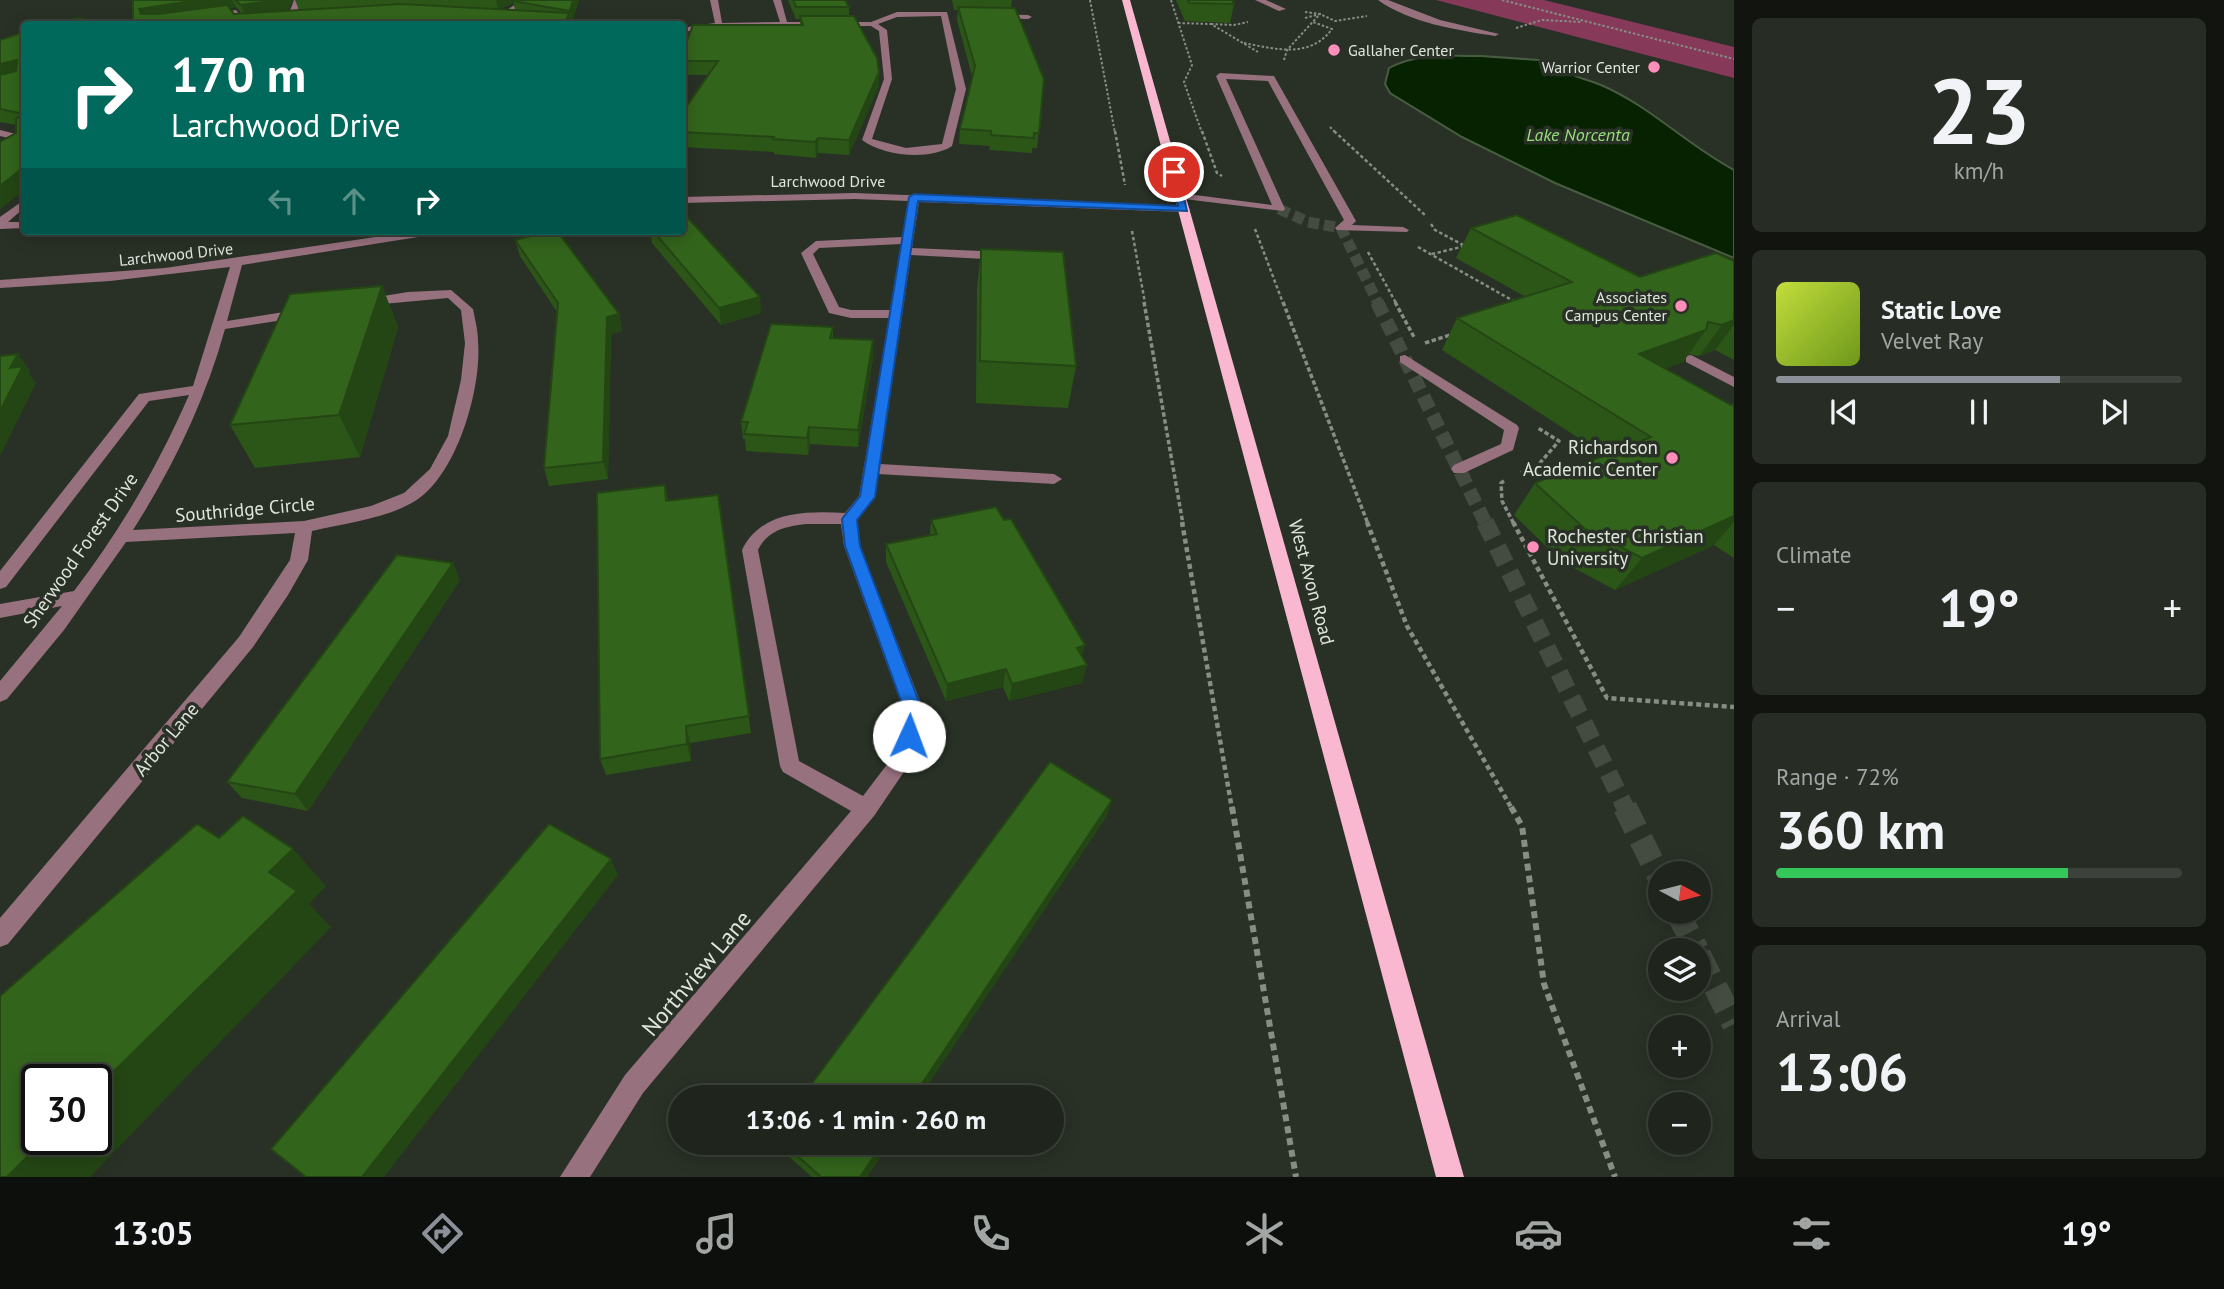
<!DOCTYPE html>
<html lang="en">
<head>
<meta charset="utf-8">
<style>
	:root { --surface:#1f251c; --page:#272d25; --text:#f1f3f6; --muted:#a1a5a3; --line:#3c423b; --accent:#8c9099 }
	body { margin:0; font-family:"PT Sans",sans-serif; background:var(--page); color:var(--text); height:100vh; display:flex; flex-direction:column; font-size:26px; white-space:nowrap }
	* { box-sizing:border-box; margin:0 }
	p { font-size:23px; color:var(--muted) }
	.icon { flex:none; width:38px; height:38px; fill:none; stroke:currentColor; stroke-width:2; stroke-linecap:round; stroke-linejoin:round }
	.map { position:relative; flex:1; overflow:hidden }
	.details { display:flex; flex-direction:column; gap:18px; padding:18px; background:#11140f; width:490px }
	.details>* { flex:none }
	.guide { position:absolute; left:21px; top:21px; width:665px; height:214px; border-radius:7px; box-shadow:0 4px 18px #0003,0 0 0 2px var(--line); background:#00695c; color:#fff; overflow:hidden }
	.needle { width:46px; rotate:97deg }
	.fabs { position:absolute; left:1648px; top:861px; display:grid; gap:14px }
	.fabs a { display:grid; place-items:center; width:63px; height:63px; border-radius:50%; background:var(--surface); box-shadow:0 4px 18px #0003,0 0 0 2px var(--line); font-size:35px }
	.speed { position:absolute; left:21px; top:1064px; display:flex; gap:14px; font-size:35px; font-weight:700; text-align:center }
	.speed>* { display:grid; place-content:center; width:91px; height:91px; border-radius:50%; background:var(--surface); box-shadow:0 4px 18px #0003,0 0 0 2px var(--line); line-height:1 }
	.speed .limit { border:4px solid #111; border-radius:10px; background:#fff; color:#111 }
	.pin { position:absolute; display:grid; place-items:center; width:60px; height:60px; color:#fff; margin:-30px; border:4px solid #fff; border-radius:50%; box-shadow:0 2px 7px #0007 }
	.me { position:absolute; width:77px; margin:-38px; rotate:2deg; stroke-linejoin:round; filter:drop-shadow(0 0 5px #0008) }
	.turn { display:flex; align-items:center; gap:24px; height:147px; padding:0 35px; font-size:32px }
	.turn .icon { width:91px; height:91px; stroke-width:2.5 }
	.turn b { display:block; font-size:49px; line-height:60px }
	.lanes { display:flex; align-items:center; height:66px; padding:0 35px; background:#0003; justify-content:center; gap:35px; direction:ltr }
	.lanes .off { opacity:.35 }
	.big { font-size:52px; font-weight:800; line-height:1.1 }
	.details .tile { flex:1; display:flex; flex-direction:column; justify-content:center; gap:10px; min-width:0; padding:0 24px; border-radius:10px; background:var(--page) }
	.details .dial { align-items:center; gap:0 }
	.dial b { font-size:91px; line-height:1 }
	.song { display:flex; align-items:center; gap:21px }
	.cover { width:84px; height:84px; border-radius:10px; background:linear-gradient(135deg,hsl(70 70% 55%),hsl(80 70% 35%)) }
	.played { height:7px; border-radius:4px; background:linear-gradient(90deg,var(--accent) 70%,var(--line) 70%) }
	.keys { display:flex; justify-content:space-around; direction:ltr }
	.heat { display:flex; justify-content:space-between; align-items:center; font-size:38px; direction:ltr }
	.charge { height:10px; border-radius:5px; background:linear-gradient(90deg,#34c759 72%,var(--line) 0) }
	.trip { position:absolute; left:668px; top:1085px; width:396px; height:70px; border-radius:35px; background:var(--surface); box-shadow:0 4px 18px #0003,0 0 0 2px var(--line); font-weight:800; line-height:70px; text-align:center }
	.tabs { display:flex; height:112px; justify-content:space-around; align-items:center; background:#0c0f0b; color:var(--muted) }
	.tabs .icon { width:49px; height:49px }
	.tabs .selected { color:var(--accent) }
	.tabs b { font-size:32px; color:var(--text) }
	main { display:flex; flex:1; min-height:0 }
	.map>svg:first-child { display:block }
	.green { fill:#87395a }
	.water { fill:#072200; stroke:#485c42; stroke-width:2 }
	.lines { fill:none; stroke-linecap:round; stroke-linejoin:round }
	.minor-tunnel-far3 { stroke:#444c41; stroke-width:11; stroke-dasharray:11 5; stroke-linecap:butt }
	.minor-tunnel-far2 { stroke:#444c41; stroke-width:14; stroke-dasharray:14 7; stroke-linecap:butt }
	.minor-tunnel-far1 { stroke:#444c41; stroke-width:18; stroke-dasharray:18 10; stroke-linecap:butt }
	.minor-tunnel { stroke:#444c41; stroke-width:24; stroke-dasharray:24 12; stroke-linecap:butt }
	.path-far4 { stroke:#868d84; stroke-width:2; stroke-dasharray:2.5 2; stroke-linecap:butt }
	.path-far3 { stroke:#868d84; stroke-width:2.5; stroke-dasharray:3.5 2.5; stroke-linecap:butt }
	.path-far2 { stroke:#868d84; stroke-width:3.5; stroke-dasharray:4.5 2.5; stroke-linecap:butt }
	.path-far1 { stroke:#868d84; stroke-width:4.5; stroke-dasharray:5 3.5; stroke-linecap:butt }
	.path { stroke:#868d84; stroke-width:6; stroke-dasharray:7 5; stroke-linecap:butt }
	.minor { fill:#98717f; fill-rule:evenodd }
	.major { fill:#f9b8cf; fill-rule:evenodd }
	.wall { fill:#2c5618; fill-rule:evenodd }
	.shaded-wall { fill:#244614 }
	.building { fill:#33641c; stroke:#244614; stroke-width:2 }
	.route { fill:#1a73e8; stroke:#114b97; stroke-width:2 }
	.poi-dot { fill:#ff8eba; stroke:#293126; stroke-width:2.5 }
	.labels { text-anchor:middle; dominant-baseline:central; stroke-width:7; stroke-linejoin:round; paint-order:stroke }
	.far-poi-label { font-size:16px; fill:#dfe4dd; stroke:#293126; text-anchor:end }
	.far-street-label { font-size:16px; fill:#dfe4dd; stroke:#293126 }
	.far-water-label { font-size:18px; font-style:italic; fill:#98de7d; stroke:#293126 }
	.poi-label { font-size:19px; fill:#dfe4dd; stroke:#293126; text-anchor:end }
	.street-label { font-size:19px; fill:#dfe4dd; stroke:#293126 }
	.near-street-label { font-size:23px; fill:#dfe4dd; stroke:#293126 }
</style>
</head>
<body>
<main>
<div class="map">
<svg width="1734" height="1177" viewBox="0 0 1734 1177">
	<rect width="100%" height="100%" fill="#293126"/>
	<path class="green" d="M1436 0H1544L1734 47V78Z"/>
	<path class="water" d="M1481 56 1553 61C1565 76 1584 78 1601 85 1650 106 1687 145 1734 170V258L1555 183 1462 137 1390 93 1385 84 1389 68C1416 53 1451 56 1481 56Z"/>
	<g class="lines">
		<path class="minor-tunnel-far3" d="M1279 209 1308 222 1341 228 1378 303"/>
		<path class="minor-tunnel-far2" d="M1377 302 1486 524"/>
		<path class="minor-tunnel-far1" d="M1485 522 1626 809"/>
		<g class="minor-tunnel">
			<path d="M1625 807 1661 880"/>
			<path d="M1677 912 1697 950"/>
			<path d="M1699 955 1734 1024"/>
		</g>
		<g class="path-far4">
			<path d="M1090 0 1115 133"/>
			<path d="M1171 0 1192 65 1184 82 1202 133"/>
			<path d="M1502 0 1734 59"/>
			<path d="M1305 18 1320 14 1335 21 1367 16"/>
			<path d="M1178 23 1211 24 1258 52"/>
			<path d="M1211 24 1234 25 1248 22"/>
			<path d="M1516 28 1542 20 1582 22"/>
			<path d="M1244 43C1275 49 1310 59 1332 29L1313 22"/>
			<path d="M1284 60 1287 50 1320 14 1305 12"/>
			<path d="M1330 127 1336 133"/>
		</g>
		<g class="path-far3">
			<path d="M1115 131 1125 185"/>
			<path d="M1202 131 1217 173 1222 176"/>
			<path d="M1334 131 1426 216"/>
			<path d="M1431 224 1435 230 1465 246 1432 254"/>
			<path d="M1255 229 1283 303"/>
			<path d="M1132 231 1145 303"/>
			<path d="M1418 247 1517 303"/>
			<path d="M1368 252 1396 303"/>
		</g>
		<g class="path-far2">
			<path d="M1144 302 1183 524"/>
			<path d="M1283 302 1368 524"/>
			<path d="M1395 302 1414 337"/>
			<path d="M1514 302 1517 303"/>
			<path d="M1425 343 1453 334"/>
			<path d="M1521 473 1539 464 1559 441 1538 428"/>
			<path d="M1504 481 1501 483 1502 501 1514 524"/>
		</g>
		<g class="path-far1">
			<path d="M1182 522 1232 809"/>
			<path d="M1367 522 1407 626 1512 809"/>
			<path d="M1513 522 1607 698 1734 707"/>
		</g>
		<g class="path">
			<path d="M1232 807 1296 1177"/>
			<path d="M1511 807 1522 826 1544 984 1615 1177"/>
		</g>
		<g class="minor">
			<path d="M294 0H314L300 3 296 16 292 18 288 16Z"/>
			<path d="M522 0H531L495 24H486Z"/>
			<path d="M710 0H718L722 23 780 22 773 0H781L787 22H871L897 12H947L966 89 952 146C929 161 883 156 862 140L884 79 879 31 871 26 719 27 682 32V28L715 23ZM941 16 956 89 942 144 906 148 872 139 892 79 887 30 878 24 897 17Z"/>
			<path d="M1255 0H1266L1286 9 1279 11Z"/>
			<path d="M1378 0H1388L1440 20 1499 34 1495 36C1457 30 1410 23 1378 0Z"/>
			<path d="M236 10 247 24H239L234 15 209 18 205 16Z"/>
			<path d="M996 14 1028 15 1032 17 1028 19 993 18Z"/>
			<path d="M1220 73 1274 76 1356 221 1352 225 1403 227 1409 230 1407 232 1337 230 1335 228 1344 220 1268 81 1226 79 1285 209 1283 211 1176 198V194L1180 193 1272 205 1216 76Z"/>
			<path d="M0 130 24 136V142L0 136Z"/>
			<path d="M855 193 1184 206 1190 209 1184 212 919 202 912 248 1004 252 1010 256 1004 260 911 255 880 464 1054 474 1062 479 1054 484 878 474 875 497 857 520 860 546 925 714 914 757 874 816 643 1093 590 1177H560L625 1075 851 811 783 772 780 766 742 550C761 511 805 511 845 513L859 496 889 318H851L829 313 801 253 816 241 902 237 908 201 855 199 682 203V197ZM901 244 890 310H851L839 307 813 254 819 248ZM807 524H841L844 546 905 714 895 754 863 796 799 761 758 550C768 530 786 526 807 524Z"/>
			<path d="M24 200V208L8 222H24V228L0 229V217Z"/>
			<path d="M416 231H443L437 234 242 265 227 321 303 309 309 313 303 317 225 329C205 401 173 467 133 530L304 521 371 506 404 493 430 469 448 436 461 380 465 343 461 310 448 298 361 306V300L365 299 408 292 451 290 473 309C475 320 478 330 478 341 482 388 457 475 415 501 386 519 345 523 312 531L308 560 288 595 253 647 8 944 0 947V918L239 637 290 560 295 533 126 542 64 630 7 699 0 702V681L62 606 0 618V604L74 591C120 531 158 466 189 395L149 401 6 587 0 589V571L139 394 193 386 230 267 110 281 0 288V280L165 268Z"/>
			<path d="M1405 355 1517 425 1519 428 1513 450 1464 473H1454L1451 469 1454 465 1501 444 1504 430 1400 362V356Z"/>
			<path d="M1691 355 1734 377V387L1686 362V356Z"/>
		</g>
		<path class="major" d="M1122 0H1130L1464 1177H1436Z"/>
	</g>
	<g class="wall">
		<path d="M133 0H293L287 11 299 10 295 0H579L571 24H133ZM513 2 515 10 501 9 512 3ZM236 7 241 13 234 14 230 8Z"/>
		<path d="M788 0H845L849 7V16L879 72V86L849 155 818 153 816 158 774 154V152L682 147V113L708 75H682V54L800 25V19H796Z"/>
		<path d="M952 0H1012L1011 8 1044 79 1037 148H1032V153L989 150 990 146 959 144 960 129 972 76 957 20 958 10H954Z"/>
		<path d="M1176 0H1232L1234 4 1230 23 1185 21Z"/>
		<path d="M24 32V190L0 209V142L16 133V125L0 122V40Z"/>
		<path d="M1471 228 1640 277 1734 261V360L1715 350 1699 356 1689 354 1683 362 1665 368 1731 405 1734 404V558L1714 545 1615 590 1561 561 1514 515 1535 483 1605 455 1442 350 1457 318 1526 297 1456 258Z"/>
		<path d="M650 231H682L761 313 721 325 652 243Z"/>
		<path d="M515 240 619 314 622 331 611 334 608 479 549 486 544 468 557 312 520 256Z"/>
		<path d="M981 249 1076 366 1068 408 976 403 977 288Z"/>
		<path d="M382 286 398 327 360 457 255 468 230 425Z"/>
		<path d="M833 327V338L873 358 858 447 810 444 808 455 746 451 745 439H743L741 422Z"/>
		<path d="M665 485 668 501 718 495 751 733 690 743 691 761 606 775 600 759Z"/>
		<path d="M931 520 1082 656V683L1009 701 1003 687 946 701 886 562V544L930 535Z"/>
		<path d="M460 580 308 811 242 798 227 782Z"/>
		<path d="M776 1143H889L867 1177H812L777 1146Z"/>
	</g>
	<g class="shaded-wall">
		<path d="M198 0H232L236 7 145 22 139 9Z"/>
		<path d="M281 0H293L286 13 246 18 241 5Z"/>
		<path d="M496 0H517L513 1V2L498 11Z"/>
		<path d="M573 0H579L572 24 570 11Z"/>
		<path d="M569 13 571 24H565Z"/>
		<path d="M17 60 24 72 0 80V64Z"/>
		<path d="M879 72V86L849 155V140Z"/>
		<path d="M818 138V153L816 158 815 142Z"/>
		<path d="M24 167V190L0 209V186Z"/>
		<path d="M382 286 398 327 360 457 339 415Z"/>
		<path d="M760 297 761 313 721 325 719 308Z"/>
		<path d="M619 314 622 331 611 334 608 479 603 462 607 317Z"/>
		<path d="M1734 320V325L1715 350 1699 356 1722 325Z"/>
		<path d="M1706 330 1683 362 1618 386 1639 354Z"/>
		<path d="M873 340V358L858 447V430Z"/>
		<path d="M18 354 30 371 29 374 36 383 0 456V411L10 368Z"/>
		<path d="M809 427 810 444 808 455 807 438Z"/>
		<path d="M1734 516V522L1714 545 1615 590 1642 558Z"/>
		<path d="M453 563 460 580 308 811 295 794Z"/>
		<path d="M1085 645 1080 663 1077 648Z"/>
		<path d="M1087 665 1082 683 1009 701 1012 684Z"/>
		<path d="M1006 669 1003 687 946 701 947 684Z"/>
		<path d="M686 726 690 743 691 761 687 744Z"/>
		<path d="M1112 800 1107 816 920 1097H913Z"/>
		<path d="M293 849 326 886 309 904 331 927 90 1177H7L45 1139H96V1089L269 872Z"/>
		<path d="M611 859 618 875 384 1177H362Z"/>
		<path d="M883 1143H889L867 1177H860Z"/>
	</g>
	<g class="building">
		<path d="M133 0H198L139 9 141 14H158L227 5 234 14 401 4 569 13 565 24H133Z"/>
		<path d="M235 0H281L241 5Z"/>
		<path d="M514 0H573L570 11 513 1Z"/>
		<path d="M793 0H845L849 7H796Z"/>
		<path d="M1188 0H1232L1234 4 1189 3Z"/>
		<path d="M958 7 1015 8 1044 79 1039 133H1034V138L991 135V131L960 129 975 66Z"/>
		<path d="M800 16H854L877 58 879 72 849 140 818 138 815 142 773 139 774 137 682 132V113L718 61H682V54L693 25H803Z"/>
		<path d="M78 18 108 24H51Z"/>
		<path d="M24 32V114L0 109V75L16 71 17 60 0 64V40Z"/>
		<path d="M24 114V167L0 186V142L16 133V119Z"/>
		<path d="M1517 215 1640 277 1716 253 1734 261V320L1722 325 1708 322 1706 330 1639 354 1731 405 1734 404V516L1642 558 1585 529 1535 483 1651 437 1457 318 1572 282 1471 228Z"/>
		<path d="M687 217 760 297 719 308 653 231H682V218Z"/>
		<path d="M552 231H557L619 314 607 317 603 462 544 468 558 303 515 240Z"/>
		<path d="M981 249 1063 252 1076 366 980 361Z"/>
		<path d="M382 286 339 415 230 425 290 294Z"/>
		<path d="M771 324 833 327 830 338 873 340 858 430 809 427 807 438 744 434 748 422H741Z"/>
		<path d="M18 354 10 368 23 366 0 411V356Z"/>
		<path d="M665 485 666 501 718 495 749 716 686 726 687 744 600 759 597 493Z"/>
		<path d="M996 507 1004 520 1011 519 1085 645 1077 648 1087 665 1012 684 1006 669 947 684 886 544 937 534 931 520Z"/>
		<path d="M397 555 453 563 295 794 227 782Z"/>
		<path d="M1050 762 1112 800 913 1097H802Z"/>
		<path d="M243 816 293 849 269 872 297 891 96 1089V1080H37V1139H45L7 1177H0V996L197 824 219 838Z"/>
		<path d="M549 824 611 859 362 1177H306L271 1149Z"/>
		<path d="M783 1143H883L860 1177H821Z"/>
	</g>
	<path class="route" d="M1174 169 1178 172 1187 211 918 201 875 497 857 520 860 546 924 715 916 741 909 743 903 741 900 736 906 715 845 546 842 519 860 496 909 197 914 194 1178 206 1169 172Z"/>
	<g class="poi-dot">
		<circle cx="1334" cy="50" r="7"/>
		<circle cx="1654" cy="67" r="7"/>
		<circle cx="1681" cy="306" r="7"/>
		<circle cx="1672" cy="458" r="7"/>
		<circle cx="1533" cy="547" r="7"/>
	</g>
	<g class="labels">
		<g class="far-poi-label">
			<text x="1348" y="50" text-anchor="start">Gallaher Center</text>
			<text x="1640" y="67">Warrior Center</text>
			<text x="1667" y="297">Associates<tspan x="1667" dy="18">Campus Center</tspan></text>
		</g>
		<g class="far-street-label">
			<text x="828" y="181">Larchwood Drive</text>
			<text transform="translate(176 254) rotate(-6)">Larchwood Drive</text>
		</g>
		<g class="far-water-label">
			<text x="1578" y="134">Lake Norcenta</text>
		</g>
		<g class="poi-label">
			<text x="1658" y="447">Richardson<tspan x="1658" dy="22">Academic Center</tspan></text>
			<text x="1547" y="536" text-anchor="start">Rochester Christian<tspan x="1547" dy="22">University</tspan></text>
		</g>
		<g class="street-label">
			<text transform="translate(245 509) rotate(-5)">Southridge Circle</text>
			<text transform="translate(80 550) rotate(-55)">Sherwood Forest Drive</text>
			<text transform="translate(1312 582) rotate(75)">West Avon Road</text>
			<text transform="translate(166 739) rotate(-50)">Arbor Lane</text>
		</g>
		<g class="near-street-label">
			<text transform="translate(696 973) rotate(-50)">Northview Lane</text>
		</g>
	</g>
</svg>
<div class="fabs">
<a><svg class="needle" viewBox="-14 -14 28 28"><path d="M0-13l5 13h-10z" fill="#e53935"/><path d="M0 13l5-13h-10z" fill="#a1a5a3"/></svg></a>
<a><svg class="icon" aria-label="layers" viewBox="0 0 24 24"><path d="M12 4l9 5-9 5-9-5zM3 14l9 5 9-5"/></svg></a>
<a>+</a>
<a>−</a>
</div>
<div class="speed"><div class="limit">30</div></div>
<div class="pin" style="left:1174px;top:172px;background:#d93025"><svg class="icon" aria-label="arrive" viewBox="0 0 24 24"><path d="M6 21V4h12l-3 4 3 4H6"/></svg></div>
<svg class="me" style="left:909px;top:736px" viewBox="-20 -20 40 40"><circle r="19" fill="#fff"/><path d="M0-13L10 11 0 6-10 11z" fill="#1a73e8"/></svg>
<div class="trip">13:06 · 1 min · 260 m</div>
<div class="guide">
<div class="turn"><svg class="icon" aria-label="right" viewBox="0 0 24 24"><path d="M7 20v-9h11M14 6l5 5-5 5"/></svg><div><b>170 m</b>Larchwood Drive</div></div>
<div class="lanes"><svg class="icon off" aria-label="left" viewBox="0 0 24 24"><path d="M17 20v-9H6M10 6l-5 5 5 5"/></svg><svg class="icon off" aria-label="ahead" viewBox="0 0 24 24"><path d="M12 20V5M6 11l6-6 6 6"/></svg><svg class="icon" aria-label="right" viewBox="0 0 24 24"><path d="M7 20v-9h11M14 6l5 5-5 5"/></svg></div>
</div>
</div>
<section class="details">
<div class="tile dial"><b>23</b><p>km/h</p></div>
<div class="tile">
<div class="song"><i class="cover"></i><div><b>Static Love</b><p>Velvet Ray</p></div></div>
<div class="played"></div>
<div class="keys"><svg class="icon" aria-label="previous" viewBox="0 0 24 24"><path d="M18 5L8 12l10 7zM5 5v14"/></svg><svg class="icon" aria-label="pause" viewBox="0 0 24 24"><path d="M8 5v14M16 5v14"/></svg><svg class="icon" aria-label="next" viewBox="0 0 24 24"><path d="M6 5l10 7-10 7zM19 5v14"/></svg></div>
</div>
<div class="tile"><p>Climate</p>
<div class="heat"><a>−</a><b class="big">19°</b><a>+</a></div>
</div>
<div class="tile"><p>Range · 72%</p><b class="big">360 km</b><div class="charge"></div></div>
<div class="tile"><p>Arrival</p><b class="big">13:06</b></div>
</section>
</main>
<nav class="tabs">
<b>13:05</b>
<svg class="icon selected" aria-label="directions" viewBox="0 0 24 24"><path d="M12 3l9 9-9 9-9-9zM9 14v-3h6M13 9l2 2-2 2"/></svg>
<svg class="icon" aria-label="music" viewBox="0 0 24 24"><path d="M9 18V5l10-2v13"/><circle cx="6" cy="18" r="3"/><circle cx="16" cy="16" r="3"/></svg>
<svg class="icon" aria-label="phone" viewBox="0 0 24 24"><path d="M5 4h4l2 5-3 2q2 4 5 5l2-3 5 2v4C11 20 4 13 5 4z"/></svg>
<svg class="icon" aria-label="climate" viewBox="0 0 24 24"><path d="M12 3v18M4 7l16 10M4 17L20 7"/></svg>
<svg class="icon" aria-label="car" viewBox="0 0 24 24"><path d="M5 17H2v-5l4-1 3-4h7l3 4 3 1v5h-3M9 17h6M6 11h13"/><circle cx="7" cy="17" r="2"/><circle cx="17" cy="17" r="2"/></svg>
<svg class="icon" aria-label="filters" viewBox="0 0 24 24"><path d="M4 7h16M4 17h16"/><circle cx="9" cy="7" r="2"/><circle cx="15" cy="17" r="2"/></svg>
<b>19°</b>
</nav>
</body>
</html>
